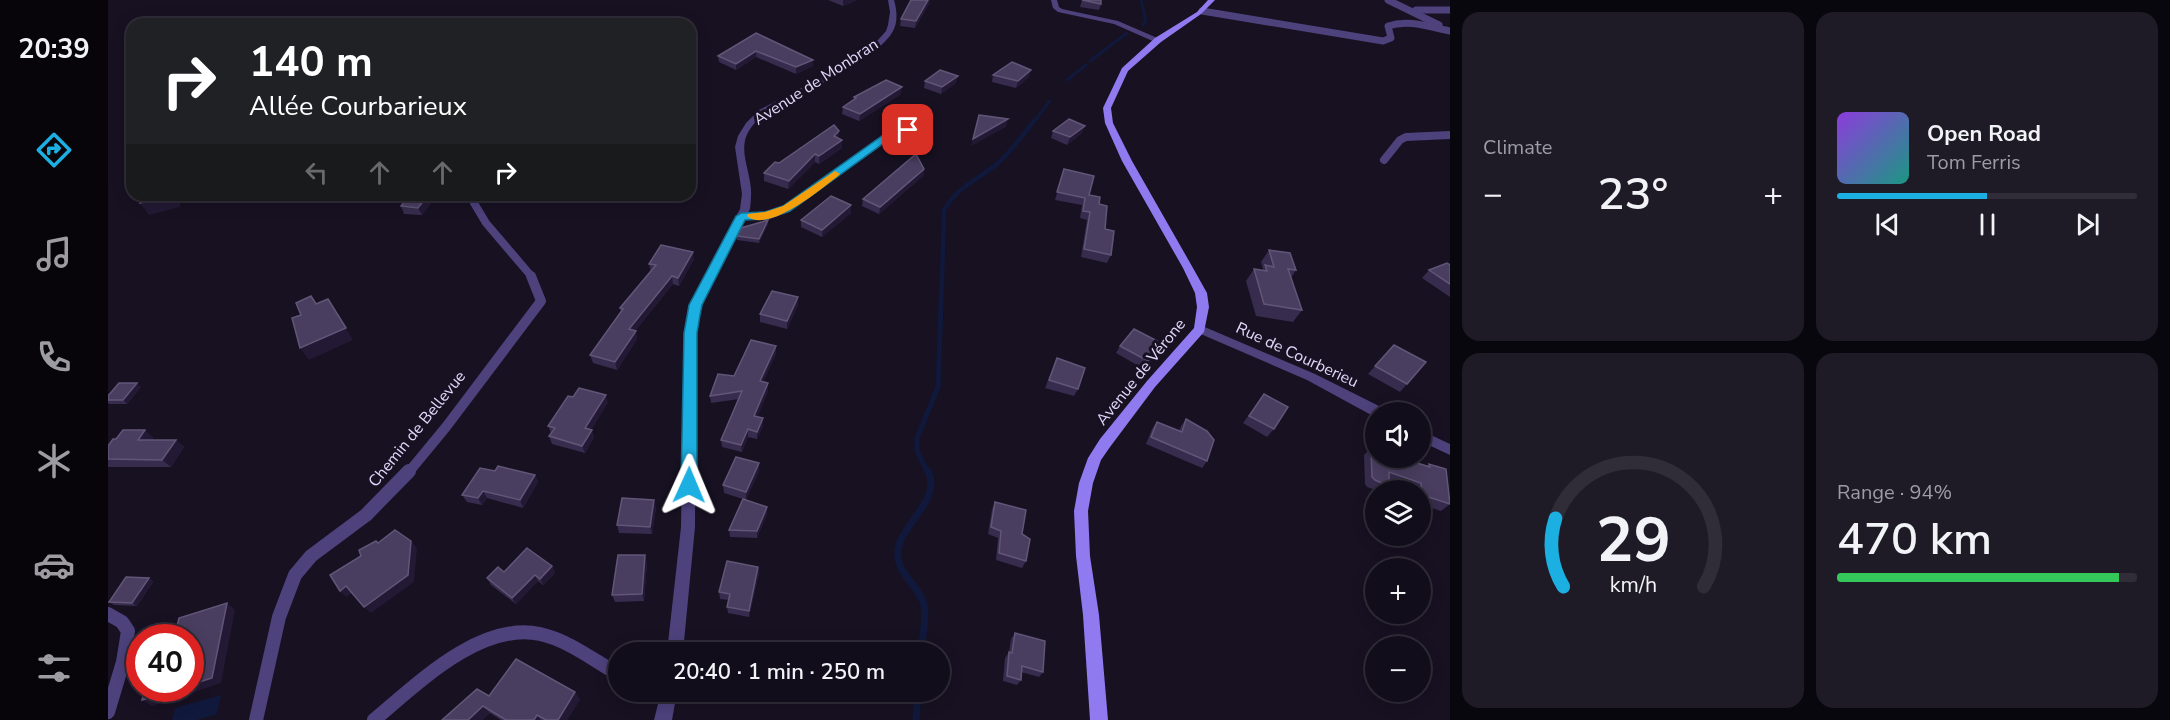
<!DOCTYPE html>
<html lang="en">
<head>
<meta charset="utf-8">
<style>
	:root { --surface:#110d1a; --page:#1e1b27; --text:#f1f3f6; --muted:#9c9ca2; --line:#302d39; --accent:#1cafe2 }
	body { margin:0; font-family:"Nunito Sans",sans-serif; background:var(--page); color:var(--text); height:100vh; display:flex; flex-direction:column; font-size:22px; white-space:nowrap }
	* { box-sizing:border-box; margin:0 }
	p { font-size:20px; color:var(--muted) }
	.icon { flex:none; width:33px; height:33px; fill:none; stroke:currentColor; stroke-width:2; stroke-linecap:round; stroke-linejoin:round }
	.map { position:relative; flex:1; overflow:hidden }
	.drawer { display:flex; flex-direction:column; gap:12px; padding:12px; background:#09070e; width:720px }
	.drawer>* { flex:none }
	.hud { position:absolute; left:18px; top:18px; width:570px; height:183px; border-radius:18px; box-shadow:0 3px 15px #0003,0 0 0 2px var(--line); background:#202124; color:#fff; overflow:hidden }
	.tools { position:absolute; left:1257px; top:402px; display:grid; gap:12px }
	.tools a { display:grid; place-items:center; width:66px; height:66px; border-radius:50%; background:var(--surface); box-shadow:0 3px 15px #0003,0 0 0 2px var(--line); font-size:30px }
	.speed { position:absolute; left:18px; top:624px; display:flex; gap:12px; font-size:30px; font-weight:700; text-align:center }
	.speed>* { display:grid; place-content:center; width:78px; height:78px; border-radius:50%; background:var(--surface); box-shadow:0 3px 15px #0003,0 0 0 2px var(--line); line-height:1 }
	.speed .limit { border:9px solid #d22; background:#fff; color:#111 }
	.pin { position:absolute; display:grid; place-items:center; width:51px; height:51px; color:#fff; margin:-26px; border-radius:12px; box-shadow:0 3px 9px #0006 }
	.me { position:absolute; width:66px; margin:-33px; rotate:1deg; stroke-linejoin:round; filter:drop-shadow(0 0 4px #0008) }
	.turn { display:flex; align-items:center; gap:21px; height:126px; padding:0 24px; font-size:27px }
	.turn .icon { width:78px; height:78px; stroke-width:2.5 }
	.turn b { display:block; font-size:42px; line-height:51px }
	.lanes { display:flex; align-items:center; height:57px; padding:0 24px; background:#0003; justify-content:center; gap:30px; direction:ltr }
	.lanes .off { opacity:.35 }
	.big { font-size:45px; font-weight:600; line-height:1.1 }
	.drawer .card { flex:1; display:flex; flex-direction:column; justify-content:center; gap:9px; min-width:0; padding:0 21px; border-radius:18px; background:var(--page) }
	.drawer .dial { align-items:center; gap:0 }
	.dial svg { height:156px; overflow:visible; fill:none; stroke:var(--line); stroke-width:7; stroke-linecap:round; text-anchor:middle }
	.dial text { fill:var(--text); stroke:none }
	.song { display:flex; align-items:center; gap:18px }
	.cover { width:72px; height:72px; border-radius:9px; background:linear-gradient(135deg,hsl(270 70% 55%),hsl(170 70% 35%)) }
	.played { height:6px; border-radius:3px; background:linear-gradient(90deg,var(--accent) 50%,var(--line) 50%) }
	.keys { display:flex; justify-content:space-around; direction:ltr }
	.heat { display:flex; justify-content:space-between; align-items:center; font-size:33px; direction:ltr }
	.charge { height:9px; border-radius:4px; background:linear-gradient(90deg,#34c759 94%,var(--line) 0) }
	.drawer .tiles { flex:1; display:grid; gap:12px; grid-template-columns:repeat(2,1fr) }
	.trip { position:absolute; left:500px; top:642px; width:342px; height:60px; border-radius:30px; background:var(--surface); box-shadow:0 3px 15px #0003,0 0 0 2px var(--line); font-weight:600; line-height:60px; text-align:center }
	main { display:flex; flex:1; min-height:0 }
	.tabs { display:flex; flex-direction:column; width:108px; justify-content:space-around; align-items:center; background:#07050a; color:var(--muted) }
	.tabs .icon { width:42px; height:42px }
	.tabs .on { color:var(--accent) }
	.tabs b { font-size:27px; color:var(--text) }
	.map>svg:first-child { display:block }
	.water { fill:#10193c }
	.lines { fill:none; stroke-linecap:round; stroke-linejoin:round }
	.stream-far3 { stroke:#10193c; stroke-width:3 }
	.stream-far2 { stroke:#10193c; stroke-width:4.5 }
	.stream-far1 { stroke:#10193c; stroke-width:5 }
	.stream { stroke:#10193c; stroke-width:7 }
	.service-far3 { stroke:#4d427c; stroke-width:7 }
	.service-far2 { stroke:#4d427c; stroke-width:8 }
	.service-far1 { stroke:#4d427c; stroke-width:10 }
	.service { stroke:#4d427c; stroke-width:14 }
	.minor { fill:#4d427c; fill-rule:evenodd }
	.tertiary { fill:#4d427c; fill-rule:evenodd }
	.secondary { fill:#8f7aef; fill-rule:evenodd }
	.wall { fill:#382c4e }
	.shaded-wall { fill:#231935 }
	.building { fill:#4a3e60; stroke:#625678; stroke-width:1.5 }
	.route { fill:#1cafe2; stroke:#127293; stroke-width:1.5 }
	.slow { fill:#f59e0b }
	.labels { text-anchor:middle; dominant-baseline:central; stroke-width:6; stroke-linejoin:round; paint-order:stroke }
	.street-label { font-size:16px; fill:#e1d7fa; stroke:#171122 }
</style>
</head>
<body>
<main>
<nav class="tabs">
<b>20:39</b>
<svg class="icon on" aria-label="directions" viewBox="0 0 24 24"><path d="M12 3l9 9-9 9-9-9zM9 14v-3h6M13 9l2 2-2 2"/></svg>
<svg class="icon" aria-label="music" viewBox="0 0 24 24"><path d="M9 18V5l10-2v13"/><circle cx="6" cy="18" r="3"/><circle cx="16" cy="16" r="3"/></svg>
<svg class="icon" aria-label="phone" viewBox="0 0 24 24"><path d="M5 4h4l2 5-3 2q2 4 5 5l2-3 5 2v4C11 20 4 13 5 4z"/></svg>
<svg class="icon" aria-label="climate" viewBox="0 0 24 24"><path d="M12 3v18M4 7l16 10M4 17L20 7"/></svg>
<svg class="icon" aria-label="car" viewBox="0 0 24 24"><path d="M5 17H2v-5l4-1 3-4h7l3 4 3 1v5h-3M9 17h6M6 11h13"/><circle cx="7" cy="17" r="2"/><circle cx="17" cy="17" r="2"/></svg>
<svg class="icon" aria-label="filters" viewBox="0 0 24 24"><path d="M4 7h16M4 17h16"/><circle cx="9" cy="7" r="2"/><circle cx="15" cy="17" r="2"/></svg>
</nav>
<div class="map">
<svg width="1342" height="720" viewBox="0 0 1342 720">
	<rect width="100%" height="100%" fill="#171122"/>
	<path class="water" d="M113 695 109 714 89 720H64L67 708Z"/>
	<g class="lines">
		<g class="stream-far3">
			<path d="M1033 0 1038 21 1035 25"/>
			<path d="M982 61 1019 33"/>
			<path d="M959 80 978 65"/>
			<path d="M925 123 942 101"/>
		</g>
		<path class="stream-far2" d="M834 277 836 210C849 187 869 180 889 164 903 152 914 136 926 121"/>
		<path class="stream-far1" d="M820 473 809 451V438L830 387 834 276"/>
		<g class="stream">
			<path d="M813 652C814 638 819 619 816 605 812 584 781 571 792 542 800 520 833 497 820 471"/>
			<path d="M808 720 810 692"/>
		</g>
		<g class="service-far3">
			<path d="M1280 0 1331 25"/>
			<path d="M1308 10H1342"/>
			<path d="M1094 11 1275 41 1283 38 1280 26C1301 19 1321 27 1342 31"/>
		</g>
		<g class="service-far2">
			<path d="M1276 160 1292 140 1298 137 1342 135"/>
			<path d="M366 203 378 223 424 277"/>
			<path d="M633 216H658L678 209 784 133 800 130"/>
		</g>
		<path class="service-far1" d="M300 473 338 427 433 301 423 276"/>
		<g class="service">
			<path d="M0 614 14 622 20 631 15 662 0 712"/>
			<path d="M542 692 559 701"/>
			<path d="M148 720 171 617 187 575 203 556 258 515 301 471"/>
			<path d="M266 720C308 685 372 621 432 634 460 640 485 660 510 674"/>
		</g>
		<g class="minor">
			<path d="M943 0H949L951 7 954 9 1010 21 1054 40 1047 42 1006 24 950 12 945 8Z"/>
			<path d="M1092 325 1207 374 1275 408 1276 412H1268V416H1265L1199 380 1088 332 1086 329Z"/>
			<path d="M1312 430 1342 444V455L1312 441Z"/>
		</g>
		<g class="tertiary">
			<path d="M780 0H786C789 10 790 22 785 31 771 57 710 86 683 100 667 109 645 117 638 137 633 152 640 167 642 182 644 191 643 200 642 209L593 305 588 333 587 527 575 652H559L573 527 576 333 581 305 632 209 634 194 627 147 630 136 638 123 651 110 720 74 770 40 778 31 780 25 782 12Z"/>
			<path d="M553 692H569L564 720H546Z"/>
		</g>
		<path class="secondary" d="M1100 0H1107L1093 14 1053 42 1020 71 1003 108 1005 123 1024 161 1085 268 1099 293 1101 307 1096 332 1047 387 1002 447 993 460 985 483 980 511 982 556 991 615 1000 720H982L975 615 968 556 966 511 971 483 980 458 992 439 1039 381 1086 328 1089 307 1087 293 1075 268 1014 161 997 123 995 108 1014 68 1047 38 1089 12Z"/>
	</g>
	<g class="wall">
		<path d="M720 0H749L735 6Z"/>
		<path d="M974 0 993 4 991 10 972 7Z"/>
		<path d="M822 2 807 28 792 26 793 19Z"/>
		<path d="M648 33 705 66 688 74 648 57 628 70 611 62 610 56Z"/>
		<path d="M885 75 921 77 908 88 884 82Z"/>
		<path d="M817 81 848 83 833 94 816 88Z"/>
		<path d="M793 94 751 121 734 114 735 107 746 99V97Z"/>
		<path d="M731 131 730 138 734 140V148L711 164 707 162 680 189 656 181V173L671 163Z"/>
		<path d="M945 131 974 133 959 145 943 138Z"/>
		<path d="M816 169 815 176 771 214 754 206 755 199Z"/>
		<path d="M956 169 981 195 991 204 1003 255 999 263 973 257 979 220 972 218 974 205 947 200Z"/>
		<path d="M299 195H329L314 215 296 214 293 206 300 197Z"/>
		<path d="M743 213 714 237 693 227V220Z"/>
		<path d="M660 224 651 243 629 240V236Z"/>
		<path d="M1161 250 1188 270 1183 278 1194 310 1185 322 1148 316 1138 281 1146 269 1154 271 1155 269 1153 262Z"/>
		<path d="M586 259 571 286 565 284 527 331 529 339 509 370 485 363 482 355 513 312 512 308 543 272 541 264Z"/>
		<path d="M1342 265V297L1314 278 1321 270Z"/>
		<path d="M690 305 679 329 652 322V314Z"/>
		<path d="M1286 345 1299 384 1292 392 1260 374Z"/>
		<path d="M668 346V354L655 382 660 391 649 417 655 418V426L649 439 640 437 634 452 614 447 613 440 631 399 603 403 602 396 626 376Z"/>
		<path d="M1012 346 1051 352 1036 369 1008 353Z"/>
		<path d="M949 358 970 389 966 396 937 388Z"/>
		<path d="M33 387 19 404H1L0 403V396Z"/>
		<path d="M1156 394 1166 429 1159 437 1135 423Z"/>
		<path d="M500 402 483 430 486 437 477 453 444 444 441 436 443 433 440 426Z"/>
		<path d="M1078 419 1099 461 1094 468 1038 444 1044 429 1049 422 1071 431 1073 426Z"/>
		<path d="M45 437 44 440H68L76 447 63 467H0V446Z"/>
		<path d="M1263 448 1319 466 1321 464 1342 504 1333 511 1312 504V490H1305L1281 482V486L1276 490H1268L1259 487 1257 484 1256 455Z"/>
		<path d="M387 471 427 475 430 482 415 508 379 498 374 505 359 502 354 495Z"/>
		<path d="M651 471 638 500 616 493 615 485Z"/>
		<path d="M887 502 914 534 918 561 914 568 888 560 890 538 880 534 884 509Z"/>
		<path d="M548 507 544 534 511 533 509 525Z"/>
		<path d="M659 514 649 538 622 537 621 530Z"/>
		<path d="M539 562 536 601 507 602 504 595Z"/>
		<path d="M444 566 447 573 435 585 430 581 408 604 383 585 379 578 396 572Z"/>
		<path d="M650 567 651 573 641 617 620 613 619 607 621 600 612 599 611 592Z"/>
		<path d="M41 578 45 582 29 606 6 605 1 602Z"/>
		<path d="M907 633 935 672 931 677 913 672V680L909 685 895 681 897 658 901 652 903 639Z"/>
		<path d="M381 696 472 699 459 720H393L382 713 374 720H334Z"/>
	</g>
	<g class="shaded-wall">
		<path d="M735 0H749L735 6Z"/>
		<path d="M820 0H822V2L807 28 808 21Z"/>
		<path d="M648 51V57L628 70V64Z"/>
		<path d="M705 60V66L688 74V67Z"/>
		<path d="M923 70 921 77 908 88 910 81Z"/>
		<path d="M850 76 848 83 833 94 834 87Z"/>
		<path d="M794 87 793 94 751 121 752 114Z"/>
		<path d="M900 119 898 127 863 146 865 139Z"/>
		<path d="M977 126 974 133 959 145 962 137Z"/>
		<path d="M731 131 730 139 726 136Z"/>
		<path d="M734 140V148L711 164V156Z"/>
		<path d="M707 154V162L680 189 681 181Z"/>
		<path d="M816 169 815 176 771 214 772 207Z"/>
		<path d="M64 195H91V196L72 201V207L41 215 32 203Z"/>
		<path d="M320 195H329L314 215 310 208Z"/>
		<path d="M743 205V213L714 237V230Z"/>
		<path d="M660 220V224L651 243V239Z"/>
		<path d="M585 252 586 259 571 286 570 278Z"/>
		<path d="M564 276 565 284 522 337 521 329Z"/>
		<path d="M690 297V305L679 329V321Z"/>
		<path d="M220 299 245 340 201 360 192 348Z"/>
		<path d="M528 331 529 339 509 370 507 362Z"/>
		<path d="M1055 344 1051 352 1036 369 1040 361Z"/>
		<path d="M668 346V354L652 389V381Z"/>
		<path d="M29 383 33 387 19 404 15 400Z"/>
		<path d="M660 383V391L647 424 646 416Z"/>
		<path d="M498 395 500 402 480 436 477 428Z"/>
		<path d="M655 418V426L649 439V432Z"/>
		<path d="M640 429V437L634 452 633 445Z"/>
		<path d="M37 430 45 437 39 448 30 440Z"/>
		<path d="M484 430 486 437 477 453 474 446Z"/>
		<path d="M68 440 76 447 63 467 54 460Z"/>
		<path d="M651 463V471L638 500V492Z"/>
		<path d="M427 475 430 482 415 508 412 500Z"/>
		<path d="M375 491 379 498 374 505 370 498Z"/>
		<path d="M546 500 548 507 544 534 542 527Z"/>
		<path d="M659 507V514L649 538V531Z"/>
		<path d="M303 541 309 548 306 582 263 613 256 607Z"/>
		<path d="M537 555 539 562 536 601 534 594Z"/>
		<path d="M444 566 447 573 435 585 432 579Z"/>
		<path d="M650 567 651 573 641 617V611Z"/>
		<path d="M427 575 430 581 408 604 404 598Z"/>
		<path d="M41 578 45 582 29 606 24 603Z"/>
		<path d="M238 586 245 593 238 597 232 591Z"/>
		<path d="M119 603 127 610 113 683 44 706 34 700 71 688H82V685Z"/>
		<path d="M467 692 472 699 459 720H450Z"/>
		<path d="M375 706 382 713 374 720H360Z"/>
		<path d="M429 715 433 720H426Z"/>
	</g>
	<g class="building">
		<path d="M803 0H820L808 21 793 19Z"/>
		<path d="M974 0H993V4Z"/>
		<path d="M648 33 705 60 688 67 648 51 628 64 610 56Z"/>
		<path d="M904 62 923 70 910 81 885 75Z"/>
		<path d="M832 70 850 76 834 87 817 81Z"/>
		<path d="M778 80 794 87 752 114 735 107 748 98 746 97Z"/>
		<path d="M871 115 900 119 865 139Z"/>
		<path d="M961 119 977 126 962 137 945 131Z"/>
		<path d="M726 125 731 131 726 136 734 140 711 156 707 154 681 181 656 173 667 162 671 163Z"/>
		<path d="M808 154 816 169 772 207 755 199Z"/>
		<path d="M956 169 986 176 981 195 992 197 991 204 999 206 997 229 1006 231 1003 255 976 249 982 212 975 211 977 198 949 192Z"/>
		<path d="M33 195H64L32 203Z"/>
		<path d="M302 195H320L310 208 293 206Z"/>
		<path d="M723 196 743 205 714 230 693 220Z"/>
		<path d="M660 220 651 239 629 236 633 228Z"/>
		<path d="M553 245 585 252 570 278 564 276 521 329 528 331 507 362 482 355 515 309 512 308 548 265 541 264Z"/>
		<path d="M1161 250 1182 253 1188 270 1180 269 1194 310 1156 304 1146 269 1159 271 1157 265 1166 267Z"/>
		<path d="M1339 263 1342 265V284L1321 270Z"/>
		<path d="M664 291 690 297 679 321 652 314Z"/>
		<path d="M203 296 208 304 220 299 238 328 192 348 184 318 193 315 188 303Z"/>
		<path d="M1026 329 1055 344 1040 361 1012 346Z"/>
		<path d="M643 340 668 346 652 381 660 383 646 416 655 418 649 432 640 429 633 445 613 440 634 391 602 396 610 374 626 376Z"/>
		<path d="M1286 345 1318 362 1299 384 1267 366Z"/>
		<path d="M949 358 977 368 970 389 941 380Z"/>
		<path d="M11 383H29L15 400H0V396Z"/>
		<path d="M471 388 498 395 477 428 484 430 474 446 441 436 447 428 440 426 460 396 465 397Z"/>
		<path d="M1156 394 1180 407 1166 429 1141 416Z"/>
		<path d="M1078 419 1099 431 1106 440 1099 461 1043 437 1049 422 1074 432Z"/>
		<path d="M15 430H37L30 440H68L54 460 0 459V446L5 439H8Z"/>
		<path d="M1263 448 1268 449V458H1293L1322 467 1321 464 1338 469 1342 504 1314 495 1313 483 1281 472V486L1267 480 1264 477Z"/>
		<path d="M628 457 651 463 638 492 615 485Z"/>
		<path d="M390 466 427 475 412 500 375 491 370 498 354 495 372 468 387 471Z"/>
		<path d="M514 498 546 500 542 527 509 525Z"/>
		<path d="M635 499 659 507 649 531 621 530Z"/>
		<path d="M887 502 918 510 914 534 922 539 918 561 891 553 893 531 883 527Z"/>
		<path d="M287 530 303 541 300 575 256 607 238 586 232 591 222 575 253 556 251 550 268 541 270 543Z"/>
		<path d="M419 548 444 566 432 579 427 575 404 598 379 578 390 567 396 572Z"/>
		<path d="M510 555H537L534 594 504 595Z"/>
		<path d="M619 561 650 567 641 611 619 607 622 594 611 592Z"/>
		<path d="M18 577 41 578 24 603 1 602Z"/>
		<path d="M119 603 104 678 82 685V638H66L71 618Z"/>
		<path d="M907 633 937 641 935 672 914 666 913 680 899 676 901 652 904 653Z"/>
		<path d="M585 644 597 652H584Z"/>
		<path d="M408 659 467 692 450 720H438L429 715 426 720H398L375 706 360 720H334L369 689 381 696Z"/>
		<path d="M37 688H71L34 700Z"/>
	</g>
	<path class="route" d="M800 127 803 128V132L787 135 682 211 658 219 637 220 594 305 592 315 589 333V485L586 490 581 492 575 490 573 485 576 333 581 305 628 216 633 213 657 212 675 206 781 131Z"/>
	<path class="slow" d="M727 171 732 174 730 176C713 189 660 234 639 216L640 214 657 212 675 206Z"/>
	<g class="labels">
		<g class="street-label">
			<text transform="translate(708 82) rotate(-33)">Avenue de Monbran</text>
			<text transform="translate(1189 355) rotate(25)">Rue de Courberieu</text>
			<text transform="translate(1033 372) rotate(-51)">Avenue de Vérone</text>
			<text transform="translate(309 429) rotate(-51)">Chemin de Bellevue</text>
		</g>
	</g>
</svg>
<div class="tools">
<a><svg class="icon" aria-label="sound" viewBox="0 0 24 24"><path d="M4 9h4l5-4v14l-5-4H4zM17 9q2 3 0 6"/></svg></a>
<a><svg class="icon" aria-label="layers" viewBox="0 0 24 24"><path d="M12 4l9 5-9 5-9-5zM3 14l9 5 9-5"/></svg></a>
<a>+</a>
<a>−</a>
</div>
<div class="speed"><div class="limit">40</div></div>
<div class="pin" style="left:800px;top:130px;background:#d93025"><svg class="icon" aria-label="arrive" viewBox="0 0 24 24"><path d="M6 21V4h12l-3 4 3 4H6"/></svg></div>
<svg class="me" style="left:581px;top:485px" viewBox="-20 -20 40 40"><path d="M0-17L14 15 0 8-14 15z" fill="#1cafe2" stroke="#fff" stroke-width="4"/></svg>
<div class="trip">20:40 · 1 min · 250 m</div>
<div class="hud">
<div class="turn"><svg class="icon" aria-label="right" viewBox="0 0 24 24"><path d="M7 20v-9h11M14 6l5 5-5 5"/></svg><div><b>140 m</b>Allée Courbarieux</div></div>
<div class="lanes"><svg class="icon off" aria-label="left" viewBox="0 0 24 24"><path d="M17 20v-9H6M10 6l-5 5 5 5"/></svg><svg class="icon off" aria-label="ahead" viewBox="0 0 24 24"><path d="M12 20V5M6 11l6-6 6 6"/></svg><svg class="icon off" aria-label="ahead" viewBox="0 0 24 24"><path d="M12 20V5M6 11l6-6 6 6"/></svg><svg class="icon" aria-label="right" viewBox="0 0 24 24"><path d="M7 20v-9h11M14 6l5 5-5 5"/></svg></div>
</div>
</div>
<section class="drawer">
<div class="tiles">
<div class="card"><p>Climate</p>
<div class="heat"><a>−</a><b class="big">23°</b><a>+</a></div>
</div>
<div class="card">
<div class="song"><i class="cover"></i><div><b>Open Road</b><p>Tom Ferris</p></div></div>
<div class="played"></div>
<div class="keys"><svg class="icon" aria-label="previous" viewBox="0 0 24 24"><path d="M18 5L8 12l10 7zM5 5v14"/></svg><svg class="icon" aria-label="pause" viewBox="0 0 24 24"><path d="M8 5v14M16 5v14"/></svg><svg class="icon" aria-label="next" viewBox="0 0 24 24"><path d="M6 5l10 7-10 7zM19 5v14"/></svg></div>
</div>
<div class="card dial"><svg viewBox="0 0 100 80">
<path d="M14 69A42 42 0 1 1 86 69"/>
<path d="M14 69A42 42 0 0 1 10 34" stroke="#1cafe2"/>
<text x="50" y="56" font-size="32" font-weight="700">29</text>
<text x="50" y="72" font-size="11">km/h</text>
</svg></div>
<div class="card"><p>Range · 94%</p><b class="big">470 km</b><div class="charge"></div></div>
</div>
</section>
</main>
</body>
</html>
